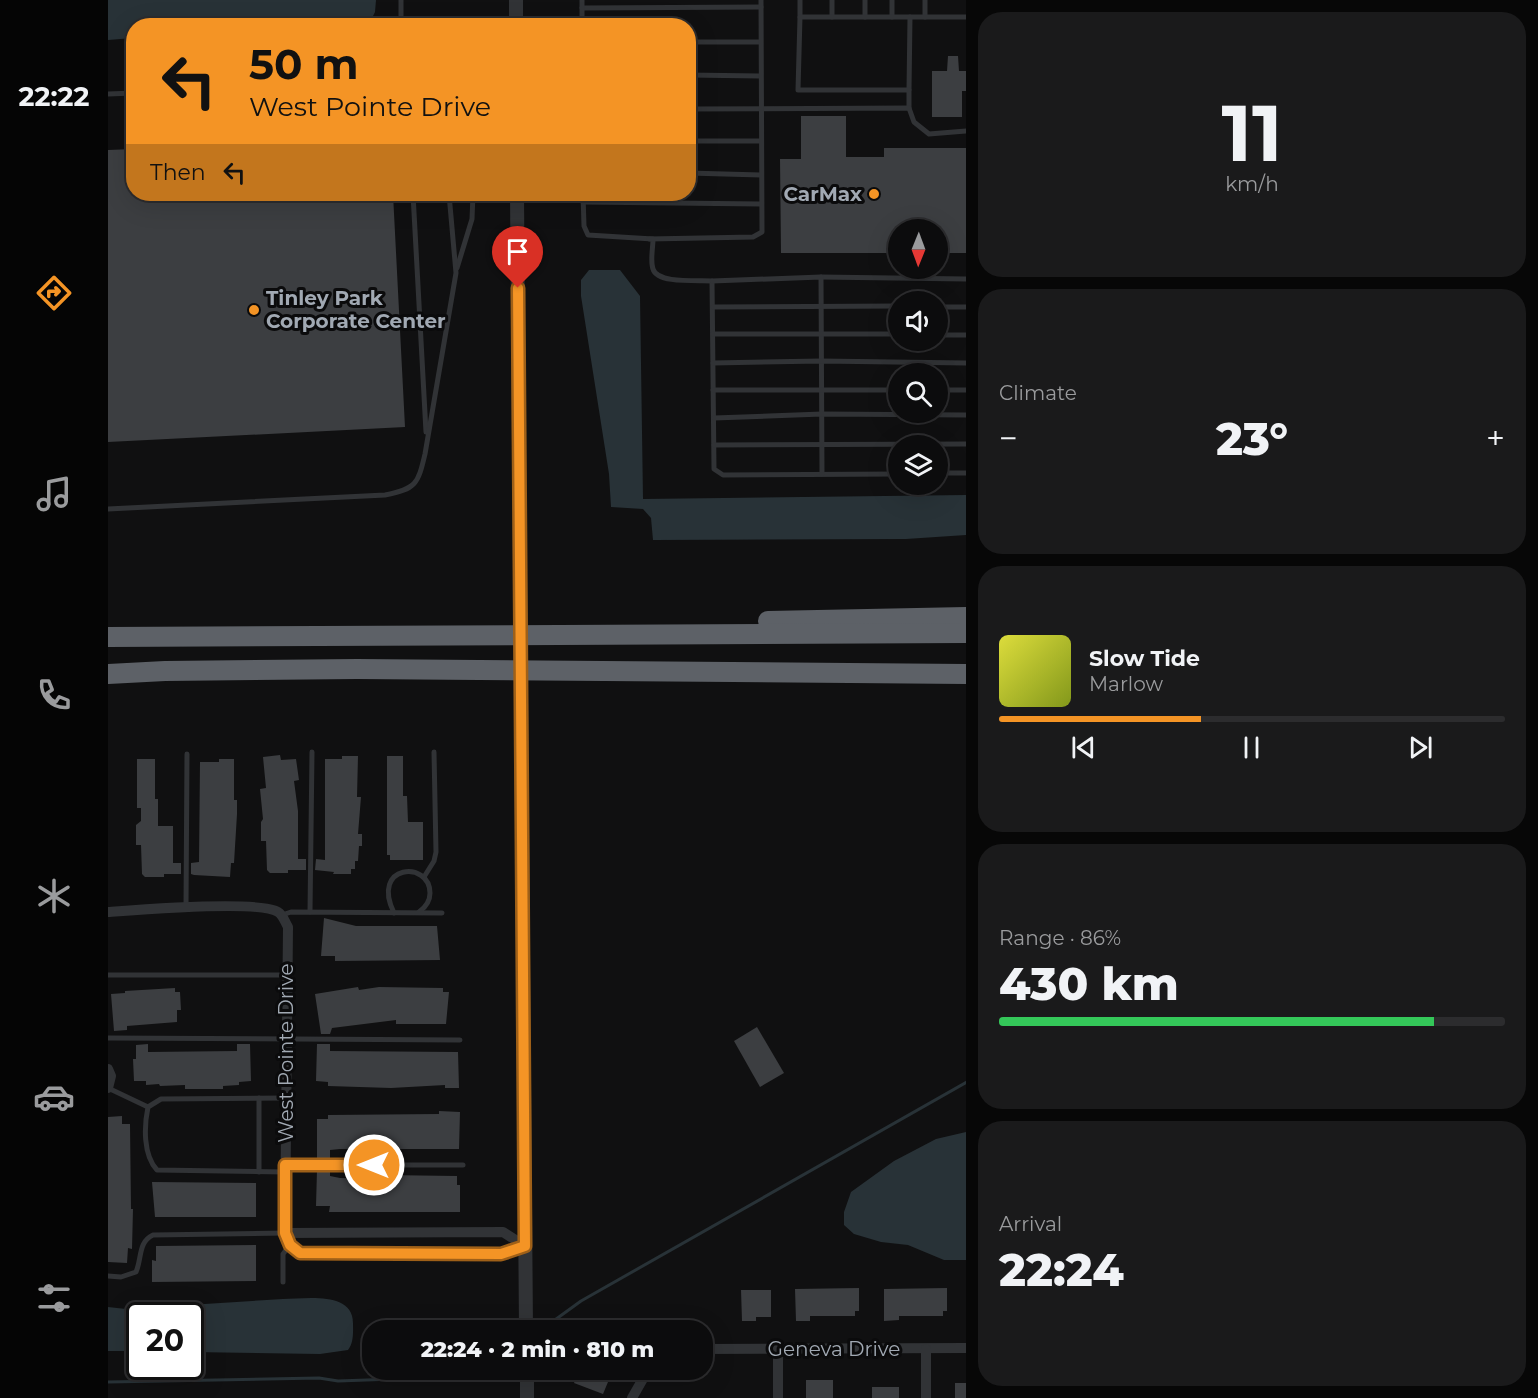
<!DOCTYPE html>
<html lang="en">
<head>
<meta charset="utf-8">
<style>
	:root { --surface:#0c0c0d; --page:#1a1a1b; --text:#f1f3f6; --muted:#9a9b9d; --line:#2c2c2e; --accent:#f49425 }
	body { margin:0; font-family:Montserrat,sans-serif; background:var(--page); color:var(--text); height:100vh; display:flex; flex-direction:column; font-size:22px; white-space:nowrap }
	* { box-sizing:border-box; margin:0 }
	p { font-size:20px; color:var(--muted) }
	.icon { flex:none; width:33px; height:33px; fill:none; stroke:currentColor; stroke-width:2; stroke-linecap:round; stroke-linejoin:round }
	.map { position:relative; flex:1; overflow:hidden }
	.panel { display:flex; flex-direction:column; gap:12px; padding:12px; background:#070707; width:572px }
	.panel>* { flex:none }
	.banner { position:absolute; left:18px; top:18px; width:570px; height:183px; border-radius:24px; box-shadow:0 6px 24px #0002,0 0 0 2px var(--line); background:#f49425; color:#111; overflow:hidden }
	.needle { width:39px; rotate:181deg }
	.fabs { position:absolute; left:780px; top:219px; display:grid; gap:12px }
	.fabs a { display:grid; place-items:center; width:60px; height:60px; border-radius:50%; background:var(--surface); box-shadow:0 6px 24px #0002,0 0 0 2px var(--line); font-size:30px }
	.speed { position:absolute; left:18px; top:1302px; display:flex; gap:12px; font-size:30px; font-weight:700; text-align:center }
	.speed>* { display:grid; place-content:center; width:78px; height:78px; border-radius:50%; background:var(--surface); box-shadow:0 6px 24px #0002,0 0 0 2px var(--line); line-height:1 }
	.speed .limit { border:3px solid #111; border-radius:9px; background:#fff; color:#111 }
	.pin { position:absolute; display:grid; place-items:center; width:51px; height:51px; color:#fff; margin:-62px -26px; border-radius:50% 50% 50% 0; rotate:-45deg; box-shadow:0 0 6px #0007 }
	.pin .icon { rotate:45deg }
	.me { position:absolute; width:66px; margin:-33px; rotate:270deg; stroke-linejoin:round; filter:drop-shadow(0 0 4px #0008) }
	.turn { display:flex; align-items:center; gap:21px; height:126px; padding:0 24px; font-size:27px }
	.turn .icon { width:78px; height:78px; stroke-width:2.5 }
	.turn b { display:block; font-size:42px; line-height:51px }
	.then { display:flex; align-items:center; height:57px; padding:0 24px; background:#0003; gap:12px; font-size:22px }
	.big { font-size:45px; font-weight:800; line-height:1.1 }
	.panel .tile { flex:1; display:flex; flex-direction:column; justify-content:center; gap:9px; min-width:0; padding:0 21px; border-radius:24px; background:var(--page) }
	.panel .dial { align-items:center; gap:0 }
	.dial b { font-size:78px; line-height:1 }
	.song { display:flex; align-items:center; gap:18px }
	.cover { width:72px; height:72px; border-radius:9px; background:linear-gradient(135deg,hsl(60 70% 55%),hsl(70 70% 35%)) }
	.played { height:6px; border-radius:3px; background:linear-gradient(90deg,var(--accent) 40%,var(--line) 40%) }
	.keys { display:flex; justify-content:space-around; direction:ltr }
	.heat { display:flex; justify-content:space-between; align-items:center; font-size:33px; direction:ltr }
	.charge { height:9px; border-radius:4px; background:linear-gradient(90deg,#34c759 86%,var(--line) 0) }
	.trip { position:absolute; left:254px; top:1320px; width:351px; height:60px; border-radius:24px; background:var(--surface); box-shadow:0 6px 24px #0002,0 0 0 2px var(--line); font-weight:800; line-height:60px; text-align:center }
	main { display:flex; flex:1; min-height:0 }
	.tabs { display:flex; flex-direction:column; width:108px; justify-content:space-around; align-items:center; background:#050505; color:var(--muted) }
	.tabs .icon { width:42px; height:42px }
	.tabs .current { color:var(--accent) }
	.tabs b { font-size:27px; color:var(--text) }
	.map>svg:first-child { display:block }
	.water { fill:#283237 }
	.lines { fill:none; stroke-linecap:round; stroke-linejoin:round }
	.stream { stroke:#283237; stroke-width:3 }
	.building { fill:#3c3e41 }
	.service { stroke:#313336; stroke-width:5 }
	.minor { stroke:#313336; stroke-width:10 }
	.tertiary { stroke:#313336; stroke-width:14 }
	.motorway { stroke:#5d6167; stroke-width:20 }
	.route-casing { stroke:#9f6018; stroke-width:15 }
	.route { stroke:#f49425; stroke-width:10 }
	.poi-dot { fill:#f49425; stroke:#0b0b0c; stroke-width:2 }
	.labels { text-anchor:middle; dominant-baseline:central; stroke-width:6; stroke-linejoin:round; paint-order:stroke }
	.poi-label { font-size:20px; font-weight:bold; fill:#a1a9b3; stroke:#0b0b0c; text-anchor:end }
	.street-label { font-size:20px; fill:#a1a9b3; stroke:#0b0b0c }
</style>
</head>
<body>
<main>
<nav class="tabs">
<b>22:22</b>
<svg class="icon current" aria-label="directions" viewBox="0 0 24 24"><path d="M12 3l9 9-9 9-9-9zM9 14v-3h6M13 9l2 2-2 2"/></svg>
<svg class="icon" aria-label="music" viewBox="0 0 24 24"><path d="M9 18V5l10-2v13"/><circle cx="6" cy="18" r="3"/><circle cx="16" cy="16" r="3"/></svg>
<svg class="icon" aria-label="phone" viewBox="0 0 24 24"><path d="M5 4h4l2 5-3 2q2 4 5 5l2-3 5 2v4C11 20 4 13 5 4z"/></svg>
<svg class="icon" aria-label="climate" viewBox="0 0 24 24"><path d="M12 3v18M4 7l16 10M4 17L20 7"/></svg>
<svg class="icon" aria-label="car" viewBox="0 0 24 24"><path d="M5 17H2v-5l4-1 3-4h7l3 4 3 1v5h-3M9 17h6M6 11h13"/><circle cx="7" cy="17" r="2"/><circle cx="17" cy="17" r="2"/></svg>
<svg class="icon" aria-label="filters" viewBox="0 0 24 24"><path d="M4 7h16M4 17h16"/><circle cx="9" cy="7" r="2"/><circle cx="15" cy="17" r="2"/></svg>
</nav>
<div class="map">
<svg width="859" height="1398" viewBox="0 0 859 1398">
	<rect width="100%" height="100%" fill="#101011"/>
	<g class="water">
		<path d="M0 0H268L267 12 263 20 254 25 26 26 25 38 0 40Z"/>
		<path d="M481 270H512L532 296 535 499 858 495V535L798 539 545 540 543 518 535 509 503 507 501 474 473 296V280Z"/>
		<path d="M858 1132V1260H836L800 1245 773 1242 746 1234 736 1225V1212L743 1192 786 1161 828 1139Z"/>
		<path d="M175 1299C198 1299 245 1291 245 1323 245 1332 246 1342 240 1350L212 1354 83 1352 82 1316H32L31 1351H0V1307L18 1309Z"/>
	</g>
	<g class="lines">
		<g class="stream">
			<path d="M433 1330 473 1301 859 1082"/>
			<path d="M0 1382 211 1378 230 1381 316 1378 326 1376 336 1370"/>
		</g>
	</g>
	<g class="building">
		<path d="M840 56H850L851 71H858V91H854V117H824V71H839Z"/>
		<path d="M693 116H738V157H776V148H858V253H830V230H790V253H673L672 159H693Z"/>
		<path d="M26 149V194H285L297 427 0 442V150Z"/>
		<path d="M172 755 173 760 188 759 191 780 186 781 190 811V859H198V870H180V873H162L159 870 158 841H153V822L155 819 152 789 158 788 155 757Z"/>
		<path d="M234 756H250L249 797H253L250 834H254V846H251L250 861H247V869H243V874H225L226 872 207 870 208 859 217 860V759H234Z"/>
		<path d="M279 756H295V796H299L300 822H315V860H282V855H279Z"/>
		<path d="M29 759H47V799H50V826H65V863H73V874H56V877H37L34 874 33 845H28V825L33 821V808H29Z"/>
		<path d="M111 759H126V800H129V814L126 863H123L122 877 86 875 83 874V863L91 862 92 762H111Z"/>
		<path d="M216 918 248 926H329L332 960 227 961V956H213Z"/>
		<path d="M250 987 251 990 271 987 335 988V992H341L338 1024H288V1020L224 1028 222 1034H213L207 994Z"/>
		<path d="M67 988V992H72L73 1010H69V1022L19 1026V1030L6 1031 3 994 17 993V991Z"/>
		<path d="M649 1027 676 1073 652 1087 626 1041Z"/>
		<path d="M40 1044V1052L129 1051V1044H142L143 1081 131 1082V1085L115 1086V1089H77V1085L52 1086 51 1084 38 1085V1081H26L25 1059H28V1045Z"/>
		<path d="M209 1044H222V1051L350 1052 351 1088H337V1085L283 1088 220 1086V1082L208 1081Z"/>
		<path d="M331 1111 352 1112 351 1149H232L222 1150V1160H209V1119H220V1115L331 1114Z"/>
		<path d="M14 1116V1124H22L23 1209H25L24 1249 20 1248 19 1263 0 1262V1117Z"/>
		<path d="M209 1170H222V1176L232 1178 276 1179V1175L349 1176V1185H352V1212H221L222 1206H208Z"/>
		<path d="M44 1182 148 1183V1217H47Z"/>
		<path d="M148 1245V1281L44 1282V1260L48 1261V1246Z"/>
		<path d="M751 1288V1311H747V1316H702V1321H688L687 1289Z"/>
		<path d="M839 1288V1311H835V1316H791V1320L776 1321V1289Z"/>
		<path d="M633 1290H663V1317H648V1321H634Z"/>
		<path d="M472 1370H505L495 1394 466 1383Z"/>
		<rect x="698" y="1380" width="27" height="18"/>
		<rect x="847" y="1383" width="11" height="15"/>
		<rect x="764" y="1387" width="27" height="11"/>
	</g>
	<g class="lines">
		<g class="service">
			<path d="M692 0V17"/>
			<path d="M757 0V17"/>
			<path d="M817 0V17"/>
			<path d="M474 8 653 7"/>
			<path d="M724 17V0"/>
			<path d="M784 17V0"/>
			<path d="M293 26V0"/>
			<path d="M474 26V0"/>
			<path d="M580 42H652"/>
			<path d="M580 75 652 76"/>
			<path d="M801 90 802 17"/>
			<path d="M0 94 26 93"/>
			<path d="M801 108V90H690L692 17H859"/>
			<path d="M580 109 801 108 806 122 821 134 859 131"/>
			<path d="M580 141H652"/>
			<path d="M580 173 653 175"/>
			<path d="M305 194 318 432"/>
			<path d="M475 194 476 226 480 235 545 239C545 248 542 261 545 269 549 284 591 280 604 281L606 469 615 475 790 474"/>
			<path d="M475 202 653 204"/>
			<path d="M541 239 645 237 654 232 653 0"/>
			<path d="M349 268 364 219 365 194"/>
			<path d="M713 277 859 279"/>
			<path d="M604 281 713 277 714 474"/>
			<path d="M605 307 790 306"/>
			<path d="M830 307H859"/>
			<path d="M605 334H790"/>
			<path d="M830 335H859"/>
			<path d="M605 363 713 361 859 363"/>
			<path d="M605 390H790"/>
			<path d="M830 390H859"/>
			<path d="M606 418 714 414 859 415"/>
			<path d="M606 445 859 444"/>
			<path d="M830 473H859"/>
			<path d="M0 509 277 495C308 489 310 484 317 454L348 273 341 194"/>
			<path d="M316 877 326 861 328 852 326 752"/>
			<path d="M78 907 79 754"/>
			<path d="M202 912 204 752"/>
			<path d="M286 913C262 864 322 860 322 893 322 901 318 907 311 912"/>
			<path d="M174 915 183 912 334 913"/>
			<path d="M0 975H178"/>
			<path d="M0 1038 352 1040"/>
			<path d="M0 1088 40 1107"/>
			<path d="M177 1165H355"/>
			<path d="M151 1172V1098"/>
			<path d="M177 1172 49 1170C35 1155 36 1126 40 1107L53 1099 177 1098"/>
			<path d="M0 1276 13 1277 28 1272C34 1258 30 1242 45 1235L177 1233"/>
			<path d="M175 1282V1254L182 1245"/>
		</g>
		<g class="minor">
			<path d="M0 912C27 910 153 900 170 912 175 915 177 922 180 927L177 1233 182 1245 192 1253H393L417 1246"/>
			<path d="M0 1069 3 1076 0 1088"/>
			<path d="M177 1233 395 1232 417 1246"/>
			<path d="M594 1349 859 1348"/>
			<path d="M818 1349V1398"/>
			<path d="M524 1398 540 1370"/>
			<path d="M670 1398V1349"/>
		</g>
		<g class="tertiary">
			<path d="M408 0V26"/>
			<path d="M409 194 418 1330"/>
			<path d="M419 1370V1398"/>
		</g>
		<g class="motorway">
			<path d="M660 621 859 617"/>
			<path d="M0 637 859 633"/>
			<path d="M0 674 57 671 249 669 859 674"/>
		</g>
	</g>
	<g class="lines">
		<defs>
			<path id="route" d="M266 1165H177V1233L182 1245 192 1253 393 1254 417 1246 410 288"/>
		</defs>
		<use href="#route" class="route-casing"/>
		<use href="#route" class="route"/>
	</g>
	<g class="poi-dot">
		<circle cx="766" cy="194" r="6"/>
		<circle cx="146" cy="310" r="6"/>
	</g>
	<g class="labels">
		<g class="poi-label">
			<text x="754" y="194">CarMax</text>
			<text x="158" y="298" text-anchor="start">Tinley Park<tspan x="158" dy="23">Corporate Center</tspan></text>
		</g>
		<g class="street-label">
			<text transform="translate(178 1053) rotate(-90)">West Pointe Drive</text>
			<text x="726" y="1349">Geneva Drive</text>
		</g>
	</g>
</svg>
<div class="fabs">
<a><svg class="needle" viewBox="-14 -14 28 28"><path d="M0-13l5 13h-10z" fill="#e53935"/><path d="M0 13l5-13h-10z" fill="#9a9b9d"/></svg></a>
<a><svg class="icon" aria-label="sound" viewBox="0 0 24 24"><path d="M4 9h4l5-4v14l-5-4H4zM17 9q2 3 0 6"/></svg></a>
<a><svg class="icon" aria-label="search" viewBox="0 0 24 24"><circle cx="10" cy="10" r="6"/><path d="M15 15l6 6"/></svg></a>
<a><svg class="icon" aria-label="layers" viewBox="0 0 24 24"><path d="M12 4l9 5-9 5-9-5zM3 14l9 5 9-5"/></svg></a>
</div>
<div class="speed"><div class="limit">20</div></div>
<div class="pin" style="left:410px;top:288px;background:#d93025"><svg class="icon" aria-label="arrive" viewBox="0 0 24 24"><path d="M6 21V4h12l-3 4 3 4H6"/></svg></div>
<svg class="me" style="left:266px;top:1165px" viewBox="-20 -20 40 40"><circle r="17" fill="#f49425" stroke="#fff" stroke-width="3"/><path d="M0-11L8 9 0 5-8 9z" fill="#fff"/></svg>
<div class="trip">22:24 · 2 min · 810 m</div>
<div class="banner">
<div class="turn"><svg class="icon" aria-label="left" viewBox="0 0 24 24"><path d="M17 20v-9H6M10 6l-5 5 5 5"/></svg><div><b>50 m</b>West Pointe Drive</div></div>
<div class="then">Then<svg class="icon" aria-label="left" viewBox="0 0 24 24"><path d="M17 20v-9H6M10 6l-5 5 5 5"/></svg></div>
</div>
</div>
<section class="panel">
<div class="tile dial"><b>11</b><p>km/h</p></div>
<div class="tile"><p>Climate</p>
<div class="heat"><a>−</a><b class="big">23°</b><a>+</a></div>
</div>
<div class="tile">
<div class="song"><i class="cover"></i><div><b>Slow Tide</b><p>Marlow</p></div></div>
<div class="played"></div>
<div class="keys"><svg class="icon" aria-label="previous" viewBox="0 0 24 24"><path d="M18 5L8 12l10 7zM5 5v14"/></svg><svg class="icon" aria-label="pause" viewBox="0 0 24 24"><path d="M8 5v14M16 5v14"/></svg><svg class="icon" aria-label="next" viewBox="0 0 24 24"><path d="M6 5l10 7-10 7zM19 5v14"/></svg></div>
</div>
<div class="tile"><p>Range · 86%</p><b class="big">430 km</b><div class="charge"></div></div>
<div class="tile"><p>Arrival</p><b class="big">22:24</b></div>
</section>
</main>
</body>
</html>
